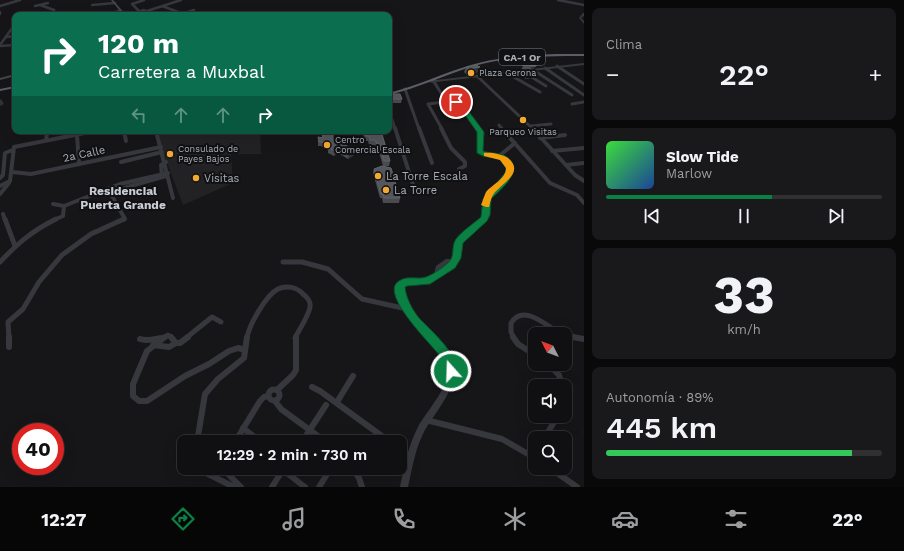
<!DOCTYPE html>
<html lang="es">
<head>
<meta charset="utf-8">
<style>
	:root { --surface:#101012; --page:#19191b; --text:#f1f3f6; --muted:#9c9d9f; --line:#303032; --accent:#0b8043 }
	body { margin:0; font-family:"Work Sans",sans-serif; background:var(--page); color:var(--text); height:100vh; display:flex; flex-direction:column; font-size:15px; white-space:nowrap }
	* { box-sizing:border-box; margin:0 }
	p { font-size:13px; color:var(--muted) }
	.icon { flex:none; width:22px; height:22px; fill:none; stroke:currentColor; stroke-width:2; stroke-linecap:round; stroke-linejoin:round }
	.map { position:relative; flex:1; overflow:hidden }
	.drawer { display:flex; flex-direction:column; gap:8px; padding:8px; background:#09090a; width:320px }
	.drawer>* { flex:none }
	.guide { position:absolute; left:12px; top:12px; width:380px; height:122px; border-radius:8px; box-shadow:0 4px 16px #0002,0 0 0 1px var(--line); background:#0b6e4f; color:#fff; overflow:hidden }
	.needle { width:26px; rotate:312deg }
	.fabs { position:absolute; left:528px; top:327px; display:grid; gap:8px }
	.fabs a { display:grid; place-items:center; width:44px; height:44px; border-radius:8px; background:var(--surface); box-shadow:0 4px 16px #0002,0 0 0 1px var(--line); font-size:20px }
	.speed { position:absolute; left:12px; top:423px; display:flex; gap:8px; font-size:20px; font-weight:700; text-align:center }
	.speed>* { display:grid; place-content:center; width:52px; height:52px; border-radius:50%; background:var(--surface); box-shadow:0 4px 16px #0002,0 0 0 1px var(--line); line-height:1 }
	.speed .limit { border:6px solid #d22; background:#fff; color:#111 }
	.pin { position:absolute; display:grid; place-items:center; width:34px; height:34px; color:#fff; margin:-17px; border:2px solid #fff; border-radius:50%; box-shadow:0 1px 4px #0007 }
	.me { position:absolute; width:44px; margin:-22px; rotate:340deg; stroke-linejoin:round; filter:drop-shadow(0 0 3px #0008) }
	.turn { display:flex; align-items:center; gap:14px; height:84px; padding:0 20px; font-size:18px }
	.turn .icon { width:52px; height:52px; stroke-width:2.5 }
	.turn b { display:block; font-size:28px; line-height:34px }
	.lanes { display:flex; align-items:center; height:38px; padding:0 20px; background:#0003; justify-content:center; gap:20px; direction:ltr }
	.lanes .off { opacity:.35 }
	.big { font-size:30px; font-weight:600; line-height:1.1 }
	.drawer .widget { flex:1; display:flex; flex-direction:column; justify-content:center; gap:6px; min-width:0; padding:0 14px; border-radius:8px; background:var(--page) }
	.drawer .dial { align-items:center; gap:0 }
	.dial b { font-size:52px; line-height:1 }
	.song { display:flex; align-items:center; gap:12px }
	.cover { width:48px; height:48px; border-radius:6px; background:linear-gradient(135deg,hsl(120 70% 55%),hsl(220 70% 35%)) }
	.played { height:4px; border-radius:2px; background:linear-gradient(90deg,var(--accent) 60%,var(--line) 60%) }
	.keys { display:flex; justify-content:space-around; direction:ltr }
	.heat { display:flex; justify-content:space-between; align-items:center; font-size:22px; direction:ltr }
	.charge { height:6px; border-radius:3px; background:linear-gradient(90deg,#34c759 89%,var(--line) 0) }
	.trip { position:absolute; left:177px; top:435px; width:230px; height:40px; border-radius:8px; background:var(--surface); box-shadow:0 4px 16px #0002,0 0 0 1px var(--line); font-weight:600; line-height:40px; text-align:center }
	.menu { display:flex; height:64px; justify-content:space-around; align-items:center; background:#060607; color:var(--muted) }
	.menu .icon { width:28px; height:28px }
	.menu .current { color:var(--accent) }
	.menu b { font-size:18px; color:var(--text) }
	main { display:flex; flex:1; min-height:0 }
	.map>svg:first-child { display:block }
	.built { fill:#222225 }
	.lines { fill:none; stroke-linecap:round; stroke-linejoin:round }
	.minor-far4 { stroke:#37383d; stroke-width:2.5 }
	.minor-far3 { stroke:#37383d; stroke-width:3 }
	.minor-far2 { stroke:#37383d; stroke-width:4 }
	.minor-far1 { stroke:#37383d; stroke-width:5 }
	.minor { stroke:#37383d; stroke-width:6 }
	.tertiary { fill:#37383d; fill-rule:evenodd }
	.secondary { fill:#45474d; fill-rule:evenodd }
	.trunk { fill:#5b5e65; fill-rule:evenodd }
	.wall { fill:#494b50 }
	.shaded-wall { fill:#303235 }
	.building { fill:#53565b; stroke:#61646a }
	.route { fill:#0b8043; stroke:#07532c }
	.slow { fill:#f59e0b }
	.poi-dot { fill:#f2a934; stroke:#111113; stroke-width:1.5 }
	.labels { text-anchor:middle; dominant-baseline:central; stroke-width:4; stroke-linejoin:round; paint-order:stroke }
	.far-poi-label { font-size:9px; fill:#a8aeb8; stroke:#111113; text-anchor:start }
	.shield { fill:#111113; stroke:#7b7f86; stroke-width:1 }
	.shield-label { font-size:10px; font-weight:bold; fill:#a8aeb8 }
	.street-label { font-size:11px; fill:#a8aeb8; stroke:#111113 }
	.poi-label { font-size:11px; fill:#a8aeb8; stroke:#111113; text-anchor:start }
	.neighbourhood-label { font-size:12px; font-weight:bold; fill:#c9cdd4; stroke:#111113 }
</style>
</head>
<body>
<main>
<div class="map">
<svg width="584" height="487" viewBox="0 0 584 487">
	<rect width="100%" height="100%" fill="#161618"/>
	<path class="built" d="M158 131H260L261 154H231L233 183 183 205 161 147Z"/>
	<g class="lines">
		<g class="minor-far4">
			<path d="M558 0 584 5"/>
			<path d="M40 5 54 10 55 15"/>
			<path d="M92 5 115 3"/>
			<path d="M0 6 20 0"/>
			<path d="M35 6 48 3"/>
			<path d="M162 6 181 13"/>
			<path d="M144 10 148 12H138Z"/>
			<path d="M139 11 132 4 144 0"/>
			<path d="M147 11 181 0"/>
			<path d="M0 12V14"/>
			<path d="M106 14 120 11"/>
			<path d="M113 15 124 14"/>
			<path d="M179 15 194 10"/>
			<path d="M6 37 15 36"/>
			<path d="M0 45 15 24"/>
			<path d="M0 46 15 45"/>
		</g>
		<g class="minor-far3">
			<path d="M557 66 584 84"/>
			<path d="M545 68 584 95"/>
			<path d="M533 70 572 95"/>
			<path d="M505 72 540 92"/>
			<path d="M525 73 546 86"/>
			<path d="M477 76 533 129"/>
			<path d="M405 89 419 129"/>
			<path d="M572 104 584 102"/>
			<path d="M389 110 395 129"/>
			<path d="M499 125 502 129"/>
			<path d="M531 126 551 124"/>
			<path d="M442 129 428 104 452 101"/>
		</g>
		<g class="minor-far2">
			<path d="M395 128 414 188"/>
			<path d="M419 128 432 163"/>
			<path d="M441 128 451 148 465 162V166L459 169"/>
			<path d="M501 128 550 183 577 195 584 203"/>
			<path d="M532 128 575 175 584 181"/>
			<path d="M124 131 126 141"/>
			<path d="M156 131 173 198"/>
			<path d="M77 135 79 164"/>
			<path d="M540 138 565 135"/>
			<path d="M46 140 47 134"/>
			<path d="M552 151 584 148"/>
			<path d="M499 156 515 143"/>
			<path d="M121 162 162 152"/>
			<path d="M566 165 584 163"/>
			<path d="M12 172 31 174 161 147"/>
			<path d="M162 176 161 165 166 162"/>
			<path d="M0 178 3 175 5 153 13 150"/>
			<path d="M0 186 10 181 14 147 95 131"/>
			<path d="M108 189 125 219 123 220"/>
			<path d="M0 194 9 183"/>
			<path d="M111 194 127 187 166 176"/>
			<path d="M53 204 64 206"/>
			<path d="M64 206 120 184 168 173"/>
			<path d="M3 214 5 220"/>
			<path d="M54 220 63 216 64 206"/>
		</g>
		<g class="minor-far1">
			<path d="M5 219 15 246"/>
			<path d="M0 262C18 243 32 231 56 219"/>
			<path d="M283 262H302L328 269 362 299 407 309"/>
			<path d="M565 335 578 338"/>
			<path d="M9 338 8 322 23 309 39 282 62 255 91 234 124 219"/>
			<path d="M164 338 168 335 172 338"/>
			<path d="M186 338 212 317 221 322"/>
			<path d="M247 338C249 325 266 295 278 289 286 285 297 287 303 294 307 297 311 301 310 307 309 315 299 330 295 338"/>
			<path d="M514 338 511 332V323C524 302 548 328 562 334"/>
		</g>
		<g class="minor">
			<path d="M9 337V347"/>
			<path d="M165 337 147 351 133 384V396L139 401H147L185 376 209 364 229 351 238 348 245 350"/>
			<path d="M171 337 176 343H180L188 337"/>
			<path d="M513 337 518 344 535 355"/>
			<path d="M573 337 584 339"/>
			<path d="M140 339C148 342 155 338 163 338"/>
			<path d="M153 345 169 347 176 343"/>
			<path d="M548 364 559 375 562 386"/>
			<path d="M312 387 320 391 390 442"/>
			<circle cx="274" cy="395" r="5.5"/>
			<path d="M277 390 293 375 296 370V337"/>
			<path d="M275 401 281 409 326 442"/>
			<path d="M337 402 353 376"/>
			<path d="M426 420 502 439 535 458"/>
			<path d="M243 428 261 442"/>
			<path d="M544 438 558 416"/>
			<path d="M197 442 205 394 218 379 244 358 247 337"/>
			<path d="M235 442 260 401 264 397 268 396"/>
			<path d="M302 442 326 405"/>
			<path d="M400 450 411 458"/>
			<path d="M196 468 234 487"/>
			<path d="M222 468 241 487"/>
			<path d="M352 468 359 478 362 487"/>
			<path d="M550 468 577 487"/>
			<path d="M283 470 305 487"/>
			<path d="M215 477 220 468"/>
			<path d="M272 487 284 468"/>
			<path d="M319 487 331 468"/>
		</g>
		<g class="tertiary">
			<path d="M583 13H584V16L581 18 584 21V24L579 18Z"/>
			<path d="M584 63V65L436 82 445 97 461 102 483 132 482 151C497 158 510 151 512 172L489 199V215L486 220 462 243 458 263 449 271 429 283H407L402 286C404 292 405 298 408 303 419 325 440 338 451 359 464 384 433 413 423 434 415 450 412 469 408 487H400C404 467 408 447 417 429 426 410 453 386 446 364 442 352 430 342 422 332 410 318 401 304 396 285 404 276 414 280 424 279 428 278 431 276 434 274L436 266 446 259H454L457 241 482 218 483 215 485 199 508 172C508 171 507 166 507 165 505 156 486 156 478 153L479 132 459 104 443 99 433 83 429 82 432 81V79L434 78H435L436 80ZM450 263 440 270 441 269Z"/>
		</g>
		<g class="secondary">
			<path d="M111 0H113L126 15H123Z"/>
			<path d="M15 74V76L0 80V78Z"/>
		</g>
		<g class="trunk">
			<path d="M556 54H584V56C547 56 509 56 474 66 445 75 418 88 389 95V93C417 86 443 73 471 65 498 57 528 55 556 54Z"/>
			<path d="M15 86V88L0 91V89Z"/>
		</g>
	</g>
	<g class="wall">
		<path d="M518 60 537 64 536 67H534L529 79H526L519 74 523 66 517 63Z"/>
		<path d="M466 67H480L477 73 467 75 464 72Z"/>
		<path d="M389 94 402 99 401 103H390Z"/>
		<path d="M322 131H333V139L355 150 354 155 348 159 338 153 334 156 328 153V150L321 146H318V137H322Z"/>
		<path d="M362 131H381L390 161 389 166H383L378 149H376L375 145H369L368 141H365Z"/>
		<path d="M374 169 400 198 399 203H383L382 198H380L373 173Z"/>
	</g>
	<g class="shaded-wall">
		<path d="M532 66H535L529 79H526Z"/>
		<path d="M480 67 477 73 467 75 469 69Z"/>
		<path d="M1 99 4 104 0 106V100Z"/>
		<path d="M339 149 338 153 334 156 335 151Z"/>
		<path d="M355 150 354 155 348 159 349 154Z"/>
	</g>
	<g class="building">
		<path d="M527 58 537 64 531 63 527 61 525 62 524 63 518 60Z"/>
		<path d="M527 61 535 66H532L525 62Z"/>
		<path d="M476 65 480 67 469 69 466 67Z"/>
		<path d="M389 94H400L402 99H391Z"/>
		<path d="M322 131H333V139L355 150 349 154 339 149 335 151 329 148 331 147 322 142H319L318 137 323 138Z"/>
		<path d="M364 131H381L390 161H384L379 144H377L375 140H370L369 136H366Z"/>
		<path d="M382 166 391 168 400 198H384L383 194H381L374 169Z"/>
	</g>
	<path class="route" d="M454 100 462 102 484 132 483 151C490 154 498 152 505 156 527 169 501 189 491 199L490 215 487 221 463 243 461 258 455 268 430 284 407 286 405 287C406 298 412 309 419 318 430 330 463 357 455 375L451 377 447 375C444 369 444 362 440 356 432 345 378 293 399 281 408 275 417 280 426 277 432 275 444 267 449 262 455 256 451 246 456 239 462 231 473 224 481 217L483 199 506 172V168L500 159 483 156 477 153V132L458 105 454 103Z"/>
	<path class="slow" d="M484 153C490 152 502 154 508 158 526 173 500 184 493 195 491 198 490 203 489 207H486L481 205C483 201 484 196 486 192 493 184 506 179 506 168L500 160 484 156Z"/>
	<g class="poi-dot">
		<circle cx="471" cy="73" r="4"/>
		<circle cx="523" cy="120" r="4"/>
		<circle cx="327" cy="145" r="4"/>
		<circle cx="170" cy="154" r="4"/>
		<circle cx="378" cy="176" r="4"/>
		<circle cx="196" cy="178" r="4"/>
		<circle cx="386" cy="190" r="4"/>
	</g>
	<g class="labels">
		<g class="far-poi-label">
			<text x="479" y="73">Plaza Gerona</text>
			<text x="523" y="132" text-anchor="middle">Parqueo Visitas</text>
			<text x="335" y="140">Centro<tspan x="335" dy="10">Comercial Escala</tspan></text>
			<text x="178" y="149">Consulado de<tspan x="178" dy="10">Payes Bajos</tspan></text>
		</g>
		<rect class="shield" x="499" y="49" width="46" height="16" rx="3"/>
		<g class="shield-label">
			<text x="522" y="57">CA-1 Or</text>
		</g>
		<g class="street-label">
			<text transform="translate(84 154) rotate(-12)">2a Calle</text>
		</g>
		<g class="poi-label">
			<text x="386" y="176">La Torre Escala</text>
			<text x="204" y="178">Visitas</text>
			<text x="394" y="190">La Torre</text>
		</g>
		<g class="neighbourhood-label">
			<text x="123" y="191">Residencial<tspan x="123" dy="14">Puerta Grande</tspan></text>
		</g>
	</g>
</svg>
<div class="fabs">
<a><svg class="needle" viewBox="-14 -14 28 28"><path d="M0-13l5 13h-10z" fill="#e53935"/><path d="M0 13l5-13h-10z" fill="#9c9d9f"/></svg></a>
<a><svg class="icon" aria-label="sound" viewBox="0 0 24 24"><path d="M4 9h4l5-4v14l-5-4H4zM17 9q2 3 0 6"/></svg></a>
<a><svg class="icon" aria-label="search" viewBox="0 0 24 24"><circle cx="10" cy="10" r="6"/><path d="M15 15l6 6"/></svg></a>
</div>
<div class="speed"><div class="limit">40</div></div>
<div class="pin" style="left:456px;top:102px;background:#d93025"><svg class="icon" aria-label="arrive" viewBox="0 0 24 24"><path d="M6 21V4h12l-3 4 3 4H6"/></svg></div>
<svg class="me" style="left:451px;top:371px" viewBox="-20 -20 40 40"><circle r="17" fill="#0b8043" stroke="#fff" stroke-width="3"/><path d="M0-11L8 9 0 5-8 9z" fill="#fff"/></svg>
<div class="trip">12:29 · 2 min · 730 m</div>
<div class="guide">
<div class="turn"><svg class="icon" aria-label="right" viewBox="0 0 24 24"><path d="M7 20v-9h11M14 6l5 5-5 5"/></svg><div><b>120 m</b>Carretera a Muxbal</div></div>
<div class="lanes"><svg class="icon off" aria-label="left" viewBox="0 0 24 24"><path d="M17 20v-9H6M10 6l-5 5 5 5"/></svg><svg class="icon off" aria-label="ahead" viewBox="0 0 24 24"><path d="M12 20V5M6 11l6-6 6 6"/></svg><svg class="icon off" aria-label="ahead" viewBox="0 0 24 24"><path d="M12 20V5M6 11l6-6 6 6"/></svg><svg class="icon" aria-label="right" viewBox="0 0 24 24"><path d="M7 20v-9h11M14 6l5 5-5 5"/></svg></div>
</div>
</div>
<section class="drawer">
<div class="widget"><p>Clima</p>
<div class="heat"><a>−</a><b class="big">22°</b><a>+</a></div>
</div>
<div class="widget">
<div class="song"><i class="cover"></i><div><b>Slow Tide</b><p>Marlow</p></div></div>
<div class="played"></div>
<div class="keys"><svg class="icon" aria-label="previous" viewBox="0 0 24 24"><path d="M18 5L8 12l10 7zM5 5v14"/></svg><svg class="icon" aria-label="pause" viewBox="0 0 24 24"><path d="M8 5v14M16 5v14"/></svg><svg class="icon" aria-label="next" viewBox="0 0 24 24"><path d="M6 5l10 7-10 7zM19 5v14"/></svg></div>
</div>
<div class="widget dial"><b>33</b><p>km/h</p></div>
<div class="widget"><p>Autonomía · 89%</p><b class="big">445 km</b><div class="charge"></div></div>
</section>
</main>
<nav class="menu">
<b>12:27</b>
<svg class="icon current" aria-label="directions" viewBox="0 0 24 24"><path d="M12 3l9 9-9 9-9-9zM9 14v-3h6M13 9l2 2-2 2"/></svg>
<svg class="icon" aria-label="music" viewBox="0 0 24 24"><path d="M9 18V5l10-2v13"/><circle cx="6" cy="18" r="3"/><circle cx="16" cy="16" r="3"/></svg>
<svg class="icon" aria-label="phone" viewBox="0 0 24 24"><path d="M5 4h4l2 5-3 2q2 4 5 5l2-3 5 2v4C11 20 4 13 5 4z"/></svg>
<svg class="icon" aria-label="climate" viewBox="0 0 24 24"><path d="M12 3v18M4 7l16 10M4 17L20 7"/></svg>
<svg class="icon" aria-label="car" viewBox="0 0 24 24"><path d="M5 17H2v-5l4-1 3-4h7l3 4 3 1v5h-3M9 17h6M6 11h13"/><circle cx="7" cy="17" r="2"/><circle cx="17" cy="17" r="2"/></svg>
<svg class="icon" aria-label="filters" viewBox="0 0 24 24"><path d="M4 7h16M4 17h16"/><circle cx="9" cy="7" r="2"/><circle cx="15" cy="17" r="2"/></svg>
<b>22°</b>
</nav>
</body>
</html>
